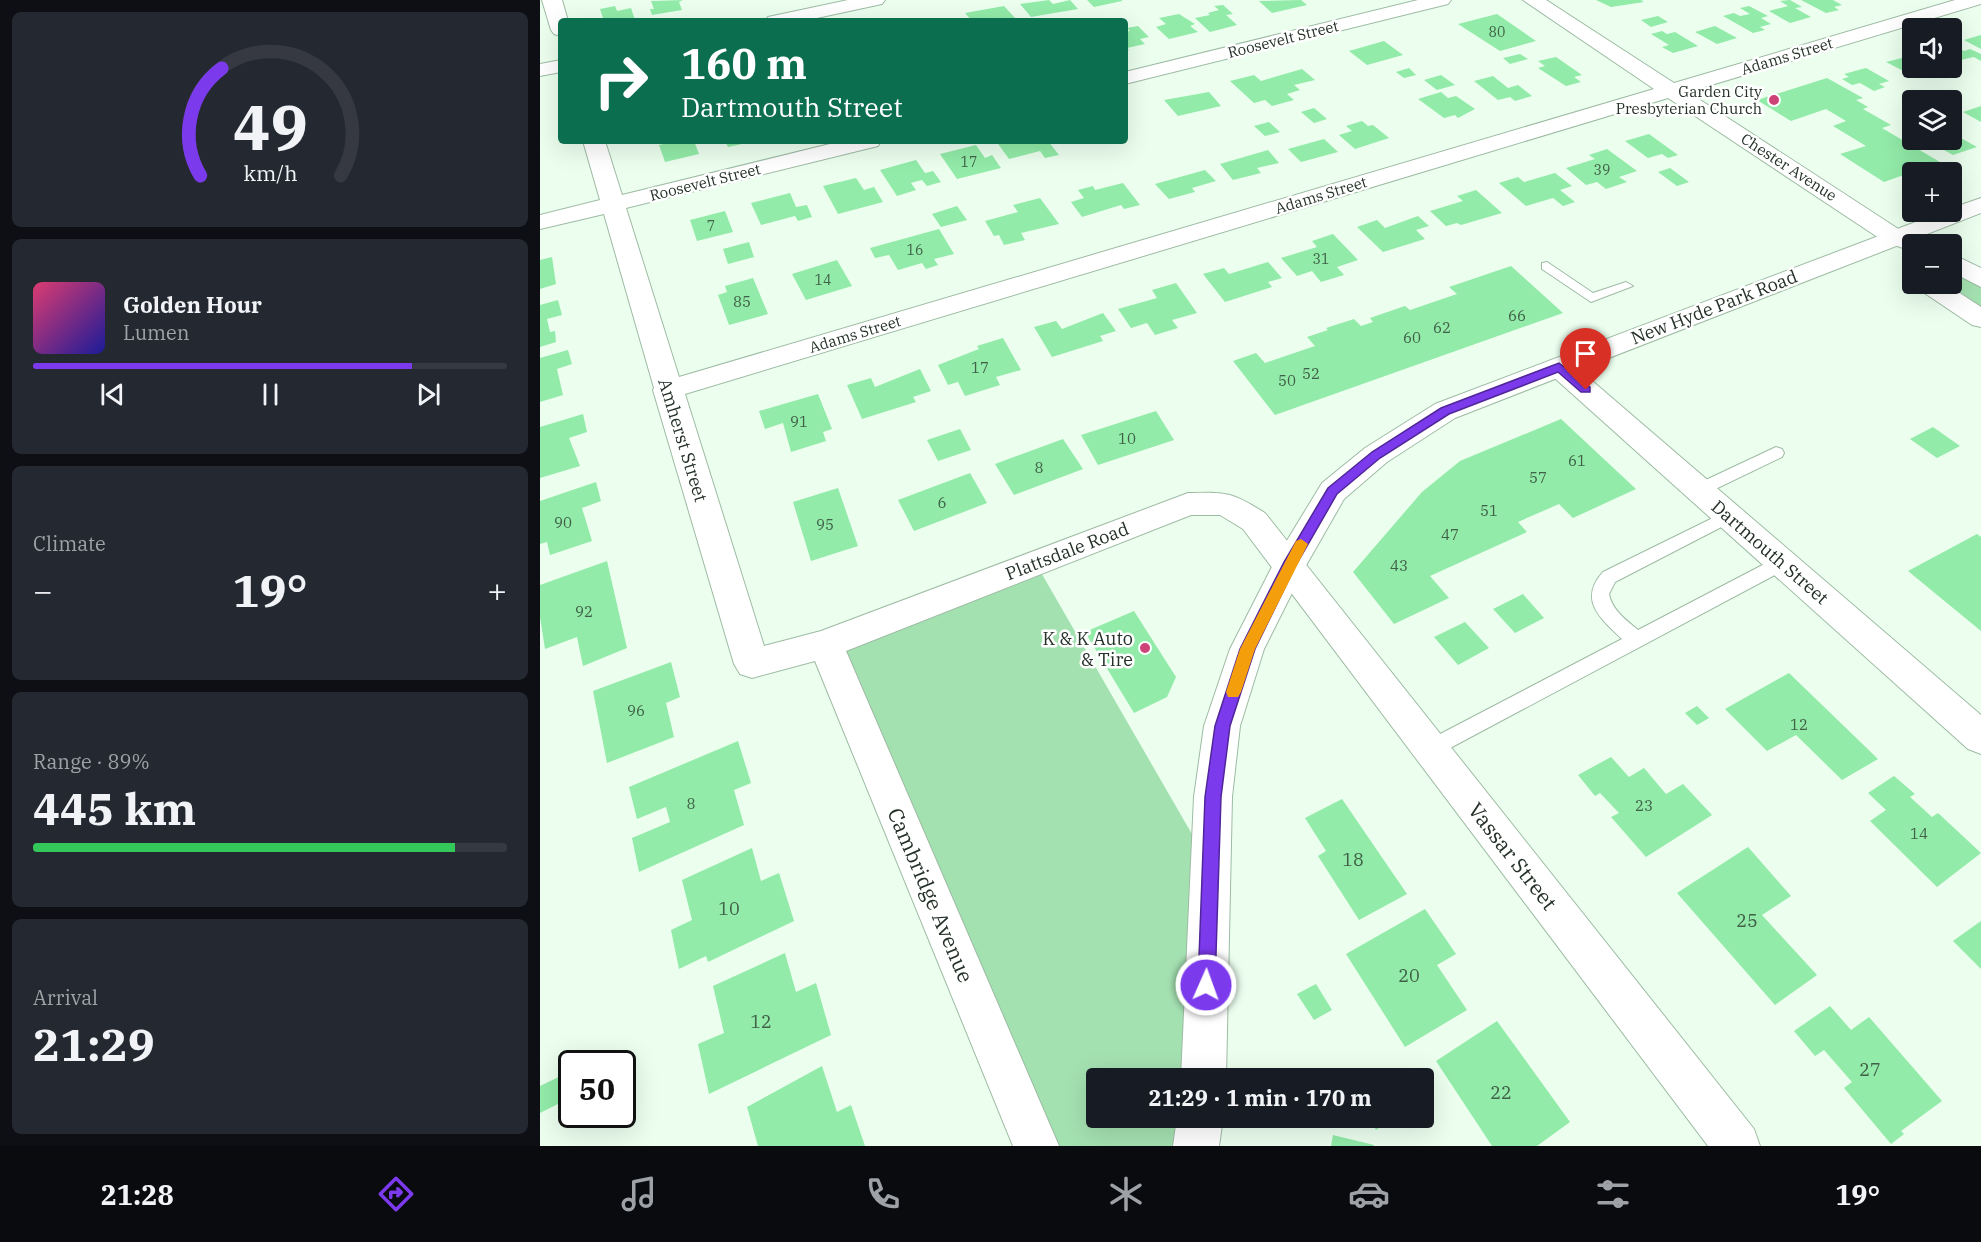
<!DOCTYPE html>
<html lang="en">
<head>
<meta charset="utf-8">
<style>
	:root { --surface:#171b24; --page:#242831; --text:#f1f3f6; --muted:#9ea1a6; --line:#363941; --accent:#7c3aed }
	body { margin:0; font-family:"IBM Plex Serif",serif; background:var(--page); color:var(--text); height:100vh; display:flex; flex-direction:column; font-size:22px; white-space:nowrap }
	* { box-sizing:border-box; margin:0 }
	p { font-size:20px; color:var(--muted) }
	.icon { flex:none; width:33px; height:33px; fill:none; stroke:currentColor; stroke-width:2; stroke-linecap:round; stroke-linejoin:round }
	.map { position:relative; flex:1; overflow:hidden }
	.details { display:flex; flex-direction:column; gap:12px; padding:12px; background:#0d0f14; width:540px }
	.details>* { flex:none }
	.top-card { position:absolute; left:18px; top:18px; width:570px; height:126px; border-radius:6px; box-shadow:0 6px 24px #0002; background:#0b6e4f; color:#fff; overflow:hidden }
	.controls { position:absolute; left:1362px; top:18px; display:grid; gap:12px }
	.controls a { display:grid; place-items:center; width:60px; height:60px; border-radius:6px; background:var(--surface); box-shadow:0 6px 24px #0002; font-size:30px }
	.speed { position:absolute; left:18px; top:1050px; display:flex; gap:12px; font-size:30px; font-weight:700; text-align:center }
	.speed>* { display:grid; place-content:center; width:78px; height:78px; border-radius:50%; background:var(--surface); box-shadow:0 6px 24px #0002; line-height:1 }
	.speed .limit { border:3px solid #111; border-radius:9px; background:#fff; color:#111 }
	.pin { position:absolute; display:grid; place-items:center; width:51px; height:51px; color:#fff; margin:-62px -26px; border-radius:50% 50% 50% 0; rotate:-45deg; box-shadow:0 0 6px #0007 }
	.pin .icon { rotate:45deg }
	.me { position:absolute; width:66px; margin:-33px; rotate:2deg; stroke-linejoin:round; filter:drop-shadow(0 0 4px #0008) }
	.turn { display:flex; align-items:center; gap:21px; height:126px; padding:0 24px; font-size:27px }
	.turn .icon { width:78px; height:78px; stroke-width:2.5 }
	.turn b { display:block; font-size:42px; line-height:51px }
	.big { font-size:45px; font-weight:700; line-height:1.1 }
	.details .tile { flex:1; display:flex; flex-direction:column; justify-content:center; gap:9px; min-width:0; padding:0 21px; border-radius:9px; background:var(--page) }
	.details .dial { align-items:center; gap:0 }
	.dial svg { height:156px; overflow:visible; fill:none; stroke:var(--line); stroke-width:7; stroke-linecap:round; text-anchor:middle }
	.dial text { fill:var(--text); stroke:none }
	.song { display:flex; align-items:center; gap:18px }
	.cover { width:72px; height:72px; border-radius:9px; background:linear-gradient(135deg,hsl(340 70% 55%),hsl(240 70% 35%)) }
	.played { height:6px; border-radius:3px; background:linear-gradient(90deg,var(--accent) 80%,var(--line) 80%) }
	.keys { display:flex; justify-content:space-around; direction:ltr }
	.heat { display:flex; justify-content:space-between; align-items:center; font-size:33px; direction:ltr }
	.charge { height:9px; border-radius:4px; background:linear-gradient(90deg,#34c759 89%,var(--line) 0) }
	.trip { position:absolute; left:546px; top:1068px; width:348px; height:60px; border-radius:6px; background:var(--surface); box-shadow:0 6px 24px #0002; font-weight:700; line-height:60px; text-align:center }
	.menu { display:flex; height:96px; justify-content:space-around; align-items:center; background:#090b0e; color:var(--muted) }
	.menu .icon { width:42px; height:42px }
	.menu .on { color:var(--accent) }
	.menu b { font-size:27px; color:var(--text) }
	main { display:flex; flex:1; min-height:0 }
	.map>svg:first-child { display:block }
	.green { fill:#a4e1b1 }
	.building { fill:#92eba8 }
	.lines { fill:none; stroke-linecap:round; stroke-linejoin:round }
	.service-casing { stroke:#9dbba3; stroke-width:2 }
	.minor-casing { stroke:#9dbba3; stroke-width:2 }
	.secondary-casing { stroke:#9dbba3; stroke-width:2 }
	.service { fill:#fff; fill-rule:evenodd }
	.minor { fill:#fff; fill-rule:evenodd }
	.secondary { fill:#fff; fill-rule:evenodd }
	.route { fill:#7c3aed; stroke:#51269a; stroke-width:1.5 }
	.slow { fill:#f59e0b }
	.poi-dot { fill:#cd4277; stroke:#fff; stroke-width:2 }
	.labels { text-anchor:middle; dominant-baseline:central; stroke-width:5; stroke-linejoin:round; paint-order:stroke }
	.far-number-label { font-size:14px; fill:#406048 }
	.far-street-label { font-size:15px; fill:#253128; stroke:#fff }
	.far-poi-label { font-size:15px; fill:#253128; stroke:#fff; text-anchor:end }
	.number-label { font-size:15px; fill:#406048 }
	.street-label { font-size:18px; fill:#253128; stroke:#fff }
	.poi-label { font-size:18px; fill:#253128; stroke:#fff; text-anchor:end }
	.near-number-label { font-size:18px; fill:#406048 }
	.near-street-label { font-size:21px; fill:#253128; stroke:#fff }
</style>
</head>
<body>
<main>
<section class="details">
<div class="tile dial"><svg viewBox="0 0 100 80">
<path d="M14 69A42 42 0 1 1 86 69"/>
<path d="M14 69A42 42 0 0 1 25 14" stroke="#7c3aed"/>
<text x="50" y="56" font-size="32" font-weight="700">49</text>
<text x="50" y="72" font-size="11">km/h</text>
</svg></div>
<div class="tile">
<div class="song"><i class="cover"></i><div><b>Golden Hour</b><p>Lumen</p></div></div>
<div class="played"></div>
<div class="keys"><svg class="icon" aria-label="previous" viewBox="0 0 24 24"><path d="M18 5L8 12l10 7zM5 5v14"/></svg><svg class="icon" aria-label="pause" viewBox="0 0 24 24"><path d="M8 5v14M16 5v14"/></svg><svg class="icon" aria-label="next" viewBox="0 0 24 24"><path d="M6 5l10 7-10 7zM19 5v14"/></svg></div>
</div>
<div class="tile"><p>Climate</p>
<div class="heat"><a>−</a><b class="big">19°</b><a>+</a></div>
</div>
<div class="tile"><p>Range · 89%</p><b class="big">445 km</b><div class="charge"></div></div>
<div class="tile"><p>Arrival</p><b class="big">21:29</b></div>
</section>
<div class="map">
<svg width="1441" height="1146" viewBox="0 0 1441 1146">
	<rect width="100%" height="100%" fill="#ecffef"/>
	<g class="green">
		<path d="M1412 270 1441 288V307L1404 284H1412Z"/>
		<path d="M499 569 660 848 649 1078H556V1118H646L644 1146H513L299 648Z"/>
	</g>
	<g class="building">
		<path d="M143 0 139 2 142 10 112 15 110 9H114L111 1Z"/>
		<path d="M509 0 513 4 530 0 538 9 491 17 480 4Z"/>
		<path d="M547 0H582V1L554 7Z"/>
		<path d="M761 0 767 5 732 13 719 1Z"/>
		<path d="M1056 0H1101L1104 2 1071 7Z"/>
		<path d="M1250 0 1262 7 1255 8 1271 17 1250 23 1229 11 1248 6 1240 1Z"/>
		<path d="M1261 0H1293L1302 5 1294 7 1299 10 1286 13Z"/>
		<path d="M683 5 693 14 686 15 697 25 670 32 655 18 670 15 668 13 679 10 674 6Z"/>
		<path d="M75 6 77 11 91 8 95 20 64 21 60 9Z"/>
		<path d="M464 6 475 18 461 21H432L425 13Z"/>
		<path d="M1209 6 1228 16 1221 18 1231 24 1220 27 1225 30 1213 33 1183 16 1194 13 1200 16 1210 14 1200 8Z"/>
		<path d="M639 14 655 24 650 26 658 32 629 39 616 27 626 24 619 18Z"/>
		<path d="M957 14 996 41 960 51 918 24Z"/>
		<path d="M1118 16 1128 22 1111 27 1101 20Z"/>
		<path d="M598 26 609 37 600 39 605 44 587 48 589 50 585 52V32L590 31 587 28Z"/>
		<path d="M1175 26 1197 38 1177 44 1155 32Z"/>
		<path d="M1122 31 1127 34 1135 32 1158 46 1133 53 1122 47 1129 45 1111 34Z"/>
		<path d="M1441 35V49L1424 40Z"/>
		<path d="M844 41 863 55 827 65 809 51Z"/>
		<path d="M1412 45 1424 51 1430 49 1441 54V61L1434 57 1412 62Z"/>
		<path d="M980 54 988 59 970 64 963 58Z"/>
		<path d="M1370 56 1372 57V68H1404L1418 74 1409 77 1397 71 1377 78 1346 62Z"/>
		<path d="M1016 57 1042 75 1034 77 1041 82 1026 86 998 68 1005 66 998 61Z"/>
		<path d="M869 68 876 75 864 78 856 72Z"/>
		<path d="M1326 68 1349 81 1339 84 1345 87 1334 91 1320 83 1312 85 1302 79 1309 77 1304 74Z"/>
		<path d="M762 69 775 80 754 85 760 90 747 94 754 100 732 106 725 100 714 103 690 81 714 75 721 81Z"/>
		<path d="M901 75 915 85 897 90 884 80Z"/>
		<path d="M953 76 968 88 978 85 992 96 975 101 970 97 958 100 934 81Z"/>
		<path d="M1287 78 1323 98 1316 100 1328 107 1323 109 1351 125 1342 128 1400 162 1344 182 1300 154 1326 146 1293 126 1306 121 1286 109 1251 121 1217 100Z"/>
		<path d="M669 92 681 106 638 116 624 100Z"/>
		<path d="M901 92 908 98 916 96 935 109 918 118 915 115 904 118 878 99Z"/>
		<path d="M1441 106V122L1423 112Z"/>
		<path d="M774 108 787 119 774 123 761 112Z"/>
		<path d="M822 121 828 126 833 125 849 138 815 149 799 135 812 131 806 126Z"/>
		<path d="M729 122 740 132 725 136 714 126Z"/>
		<path d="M1412 133 1437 147 1413 155 1386 140H1412Z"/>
		<path d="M1109 134 1138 155 1128 158 1122 154 1108 158 1085 141Z"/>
		<path d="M784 139 798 152 761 162 748 149Z"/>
		<path d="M137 141H154L159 154 125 162 119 145Z"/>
		<path d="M185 141H211V142L188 147Z"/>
		<path d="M456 141H508L519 155 505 158 500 151 469 159Z"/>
		<path d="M436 145 445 158 452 155 461 168 417 179 400 154Z"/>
		<path d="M1067 149 1097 171 1079 177 1087 182 1066 189 1057 182 1046 185 1026 168 1055 159 1049 155Z"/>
		<path d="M728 150 739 163 717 168 721 173 693 180 680 164Z"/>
		<path d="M376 160 385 173 393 171 401 182 387 186 382 180 371 183 376 190 357 196 340 170Z"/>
		<path d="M1130 168 1149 182 1137 186 1118 172Z"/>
		<path d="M665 170 676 181 652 188 655 192 629 199 615 184Z"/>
		<path d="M1015 173 1032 186 1020 190 1035 202 1023 206 1013 198 986 206 959 183 978 177 984 182Z"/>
		<path d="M316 178 324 190 334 187 343 202 298 214 283 186Z"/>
		<path d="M583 183 600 205 584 209 581 205 542 217 531 202 544 198 538 190 553 186 555 190Z"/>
		<path d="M936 190 962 213 921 225 917 223 906 226 890 211 923 201 917 196Z"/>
		<path d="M250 193 256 207 267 205 272 217 258 221 255 216 221 225 211 203Z"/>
		<path d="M500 198 519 224 481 233 485 240 464 245 459 235 454 236 445 221 478 212 473 205Z"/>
		<path d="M417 206 427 220 401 227 392 214Z"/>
		<path d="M185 211 193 232 157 241 150 220Z"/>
		<path d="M878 216 889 226 876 230 885 239 843 252 817 227 837 220 845 228Z"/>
		<path d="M399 229 414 254 394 259 398 265 386 269 382 263 358 270 349 255 335 258 330 248Z"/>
		<path d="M793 234 818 260 797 267 804 275 781 282 772 271 757 276 741 258 777 247 772 241Z"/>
		<path d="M209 242 214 257 188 264 183 249Z"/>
		<path d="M12 257 16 284 0 289V260Z"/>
		<path d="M297 260 312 286 266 300 252 274Z"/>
		<path d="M728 262 742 278 728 282 732 287 685 302 663 274 684 268 689 274Z"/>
		<path d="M971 266 1023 313 735 415 693 361 716 353 725 363 775 346 767 337 788 330 786 328 814 319 821 326 833 322 830 318 865 306 870 310 917 294 909 287Z"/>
		<path d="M213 278 228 314 189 325 178 295 187 292 185 286Z"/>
		<path d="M636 283 657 313 632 320 638 328 615 335 607 323 591 328 578 309 617 298 612 290Z"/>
		<path d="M18 300 22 315 7 319 10 332 15 331 16 342 0 347V305Z"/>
		<path d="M563 313 576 331 560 336 563 341 512 357 494 327 516 321 522 329Z"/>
		<path d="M463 338 481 370 456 377 460 385 425 396 418 382 408 385 398 365 439 349 437 346Z"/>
		<path d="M28 350 32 364 17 369 23 395 0 402V358Z"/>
		<path d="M380 369 391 391 373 397 376 402 322 419 307 385 331 378 335 387Z"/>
		<path d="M278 394 292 429 283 432 286 441 251 452 243 423 225 429 219 411Z"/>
		<path d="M616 411 634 440 558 465 541 435Z"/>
		<path d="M43 414 47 432 29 438 40 466 0 478V427Z"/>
		<path d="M1021 419 1096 489 1033 518 1019 504 978 522 987 532 890 576 909 598 854 624 813 572 882 492 920 461Z"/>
		<path d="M1393 427 1420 446 1397 458 1370 439Z"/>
		<path d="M420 429 431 450 398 461 387 440Z"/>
		<path d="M523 439 543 469 474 495 455 464Z"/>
		<path d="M430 473 447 503 374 531 358 500Z"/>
		<path d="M56 482 61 501 42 508 52 541 10 555 7 542 0 544V501Z"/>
		<path d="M298 488 318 546 271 561 253 502Z"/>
		<path d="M1437 534 1441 537V631L1368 571Z"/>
		<path d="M67 561 87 648 43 666 37 637 5 649 0 617V585Z"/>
		<path d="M983 594 1004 618 975 633 953 609Z"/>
		<path d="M594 611 636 677 627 697 594 713 545 632Z"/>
		<path d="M925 622 949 648 918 665 894 637Z"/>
		<path d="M131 662 140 697 126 703 134 737 67 763 53 691Z"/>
		<path d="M1249 673 1338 759 1302 780 1256 735 1227 751 1185 709Z"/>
		<path d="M1157 706 1169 718 1157 725 1145 713Z"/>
		<path d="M198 741 211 783 194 790 204 825 99 872 92 838 130 822 126 807 97 819 89 787Z"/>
		<path d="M1071 757 1089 777 1104 768 1126 794 1143 784 1172 815 1106 857 1071 817 1079 813 1060 793 1055 796 1038 775Z"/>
		<path d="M1354 776 1375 794 1370 797 1392 817 1398 813 1441 853 1397 887 1330 821 1346 810 1328 793Z"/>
		<path d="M802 799 867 894 819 920 778 856 786 851 765 818Z"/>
		<path d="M1208 847 1251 896 1222 915 1277 975 1235 1005 1137 893Z"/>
		<path d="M212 848 221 881 239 873 254 921 168 962 166 956 139 969 131 930 152 920 142 880Z"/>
		<path d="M885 909 916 954 897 965 927 1010 865 1047 806 954Z"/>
		<path d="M1441 921V969L1413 941Z"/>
		<path d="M245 953 256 992 276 983 291 1035 169 1094 158 1044 184 1033 173 986Z"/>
		<path d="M776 984 792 1010 774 1020 757 994Z"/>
		<path d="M1290 1006 1311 1030 1329 1017 1402 1101 1361 1131 1364 1134 1351 1144 1304 1088 1312 1082 1284 1050 1275 1056 1254 1031Z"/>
		<path d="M957 1021 1030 1122 997 1146H952L896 1061Z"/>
		<path d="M282 1066 297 1112 311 1105 325 1146H218L207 1107Z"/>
		<path d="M31 1071 32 1097 0 1113V1086Z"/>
		<path d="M829 1118H854L836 1130Z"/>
		<path d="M793 1135 834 1145V1146H791Z"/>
	</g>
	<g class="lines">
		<defs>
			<g id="service">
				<path d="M1007 262 1053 293 1086 282 1093 286 1051 302 1002 269V263Z"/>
				<path d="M1236 447 1242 449 1244 453 1242 457 1165 494 1159 496 1151 490 1153 486Z"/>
				<path d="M1189 510 1195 512 1198 516 1195 520 1075 582 1069 594C1072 610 1086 620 1098 630L1236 558H1248L1251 563 1248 568 897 755 890 758 883 755 880 749 883 743 1082 639C1060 618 1038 600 1063 572Z"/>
			</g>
			<g id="minor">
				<path d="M2 0H22L28 21H21V36L14 34 11 30Z"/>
				<path d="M308 0H345L342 4 263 21H225L228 17Z"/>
				<path d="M878 0H911L908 4 585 84V72Z"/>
				<path d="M983 0H1006L1134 83 1415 0H1441V4L1148 92 1363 232 1382 239 1386 244H1372V251L1345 242 1128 98 145 394 224 646 281 631 648 493C687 492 692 492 725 513L1214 1129 1220 1146H1168L703 529 680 515H651L306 651 519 1146H473L275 661 212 678 200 674 194 664 113 390 114 388 64 214 0 229V215L60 200 43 141H65L82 195 302 141H341L338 146 86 208 139 377 1114 89Z"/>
				<path d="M21 60V72L0 76V64Z"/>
				<path d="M1412 254 1441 268V287L1412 272Z"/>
				<path d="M1376 284H1406L1441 307V327L1432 325 1380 290Z"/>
				<path d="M1019 358 1029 361 1441 715V754L1428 749 1009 373 1005 367 1009 361Z"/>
			</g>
			<g id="secondary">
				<path d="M1441 198V213L915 418 847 462 804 499 764 569 724 649 700 726 692 797 686 1078H641L654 797 664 726 690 649 737 557 782 483 825 448 895 404 1402 212H1412V208Z"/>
				<path d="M637 1118H683L679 1146H633Z"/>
			</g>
		</defs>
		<use href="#service" class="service-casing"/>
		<use href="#minor" class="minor-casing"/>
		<use href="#secondary" class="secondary-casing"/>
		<use href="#service" class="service"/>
		<use href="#minor" class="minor"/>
		<use href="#secondary" class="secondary"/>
	</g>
	<path class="route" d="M1019 363 1050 387V392H1041L1018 372 909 414 840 458 797 494 755 567 715 649 690 726 681 797 675 985 673 991 666 993 660 991 658 985 665 797 675 726 700 649 744 562 788 488 832 452 901 408Z"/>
	<path class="slow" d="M761 539 768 544 715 649 701 692 698 697H688L686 692 700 649 756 541Z"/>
	<g class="poi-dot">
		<circle cx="1234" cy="100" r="6"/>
		<circle cx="605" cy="648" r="6"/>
	</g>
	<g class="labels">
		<g class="far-number-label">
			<text x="957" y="32">80</text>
			<text x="429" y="162">17</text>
			<text x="1062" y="170">39</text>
			<text x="171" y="226">7</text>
			<text x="375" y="250">16</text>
			<text x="781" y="259">31</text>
			<text x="283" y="280">14</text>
		</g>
		<g class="far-street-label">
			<text transform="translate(743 39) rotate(-14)">Roosevelt Street</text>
			<text transform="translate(1247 56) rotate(-17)">Adams Street</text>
			<text transform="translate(1249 167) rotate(33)">Chester Avenue</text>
			<text transform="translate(165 182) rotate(-14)">Roosevelt Street</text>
			<text transform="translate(781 195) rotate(-17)">Adams Street</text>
			<text transform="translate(315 334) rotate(-17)">Adams Street</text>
		</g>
		<g class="far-poi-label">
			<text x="1222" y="91">Garden City<tspan x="1222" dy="17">Presbyterian Church</tspan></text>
		</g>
		<g class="number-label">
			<text x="202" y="301">85</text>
			<text x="977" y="315">66</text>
			<text x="902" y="327">62</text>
			<text x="872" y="337">60</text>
			<text x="440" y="367">17</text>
			<text x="771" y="373">52</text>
			<text x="747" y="380">50</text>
			<text x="259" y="421">91</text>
			<text x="587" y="438">10</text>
			<text x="1037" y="460">61</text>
			<text x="499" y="467">8</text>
			<text x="998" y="477">57</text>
			<text x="402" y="502">6</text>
			<text x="949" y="510">51</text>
			<text x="23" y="522">90</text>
			<text x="285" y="524">95</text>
			<text x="910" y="534">47</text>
			<text x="859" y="565">43</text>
			<text x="44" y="611">92</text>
			<text x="96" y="710">96</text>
			<text x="1259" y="724">12</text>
			<text x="151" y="803">8</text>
			<text x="1104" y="805">23</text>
			<text x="1379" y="833">14</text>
		</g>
		<g class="street-label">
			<text transform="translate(1174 307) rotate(-21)">New Hyde Park Road</text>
			<text transform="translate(143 440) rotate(73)">Amherst Street</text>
			<text transform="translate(527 551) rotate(-21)">Plattsdale Road</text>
			<text transform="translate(1230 552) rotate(41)">Dartmouth Street</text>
		</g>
		<g class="poi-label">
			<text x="593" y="638">K &amp; K Auto<tspan x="593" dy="21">&amp; Tire</tspan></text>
		</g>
		<g class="near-number-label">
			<text x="813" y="859">18</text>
			<text x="189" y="908">10</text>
			<text x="1207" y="920">25</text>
			<text x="869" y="975">20</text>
			<text x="221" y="1021">12</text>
			<text x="1330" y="1069">27</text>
			<text x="961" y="1092">22</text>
		</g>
		<g class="near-street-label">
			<text transform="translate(973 856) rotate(52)">Vassar Street</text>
			<text transform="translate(391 895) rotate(67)">Cambridge Avenue</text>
		</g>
	</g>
</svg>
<div class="controls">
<a><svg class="icon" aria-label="sound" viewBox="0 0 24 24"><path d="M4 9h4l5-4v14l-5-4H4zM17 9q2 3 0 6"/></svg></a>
<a><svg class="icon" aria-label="layers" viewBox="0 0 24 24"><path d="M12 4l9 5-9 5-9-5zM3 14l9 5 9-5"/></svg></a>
<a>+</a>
<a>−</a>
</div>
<div class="speed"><div class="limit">50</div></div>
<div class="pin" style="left:1046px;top:390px;background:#d93025"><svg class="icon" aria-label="arrive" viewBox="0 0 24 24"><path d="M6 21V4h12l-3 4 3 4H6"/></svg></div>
<svg class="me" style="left:666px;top:985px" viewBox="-20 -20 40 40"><circle r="17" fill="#7c3aed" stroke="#fff" stroke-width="3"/><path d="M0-11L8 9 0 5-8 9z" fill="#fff"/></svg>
<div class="trip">21:29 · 1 min · 170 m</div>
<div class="top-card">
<div class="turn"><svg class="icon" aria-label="right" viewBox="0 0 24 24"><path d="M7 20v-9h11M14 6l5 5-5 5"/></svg><div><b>160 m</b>Dartmouth Street</div></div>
</div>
</div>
</main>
<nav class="menu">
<b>21:28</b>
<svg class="icon on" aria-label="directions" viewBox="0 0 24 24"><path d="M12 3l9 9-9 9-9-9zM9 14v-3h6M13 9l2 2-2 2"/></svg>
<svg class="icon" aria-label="music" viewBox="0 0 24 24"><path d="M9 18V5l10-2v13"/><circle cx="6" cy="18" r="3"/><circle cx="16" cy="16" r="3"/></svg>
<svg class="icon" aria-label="phone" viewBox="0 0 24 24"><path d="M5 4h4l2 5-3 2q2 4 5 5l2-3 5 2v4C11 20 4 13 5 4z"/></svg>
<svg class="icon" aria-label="climate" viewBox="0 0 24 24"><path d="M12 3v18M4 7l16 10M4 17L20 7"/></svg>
<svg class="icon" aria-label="car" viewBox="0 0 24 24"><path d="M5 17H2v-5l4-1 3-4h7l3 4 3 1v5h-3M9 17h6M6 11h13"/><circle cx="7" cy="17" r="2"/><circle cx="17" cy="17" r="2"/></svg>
<svg class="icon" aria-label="filters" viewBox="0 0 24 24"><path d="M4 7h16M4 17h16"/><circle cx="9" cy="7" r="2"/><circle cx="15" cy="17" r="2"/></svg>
<b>19°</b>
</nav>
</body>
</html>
